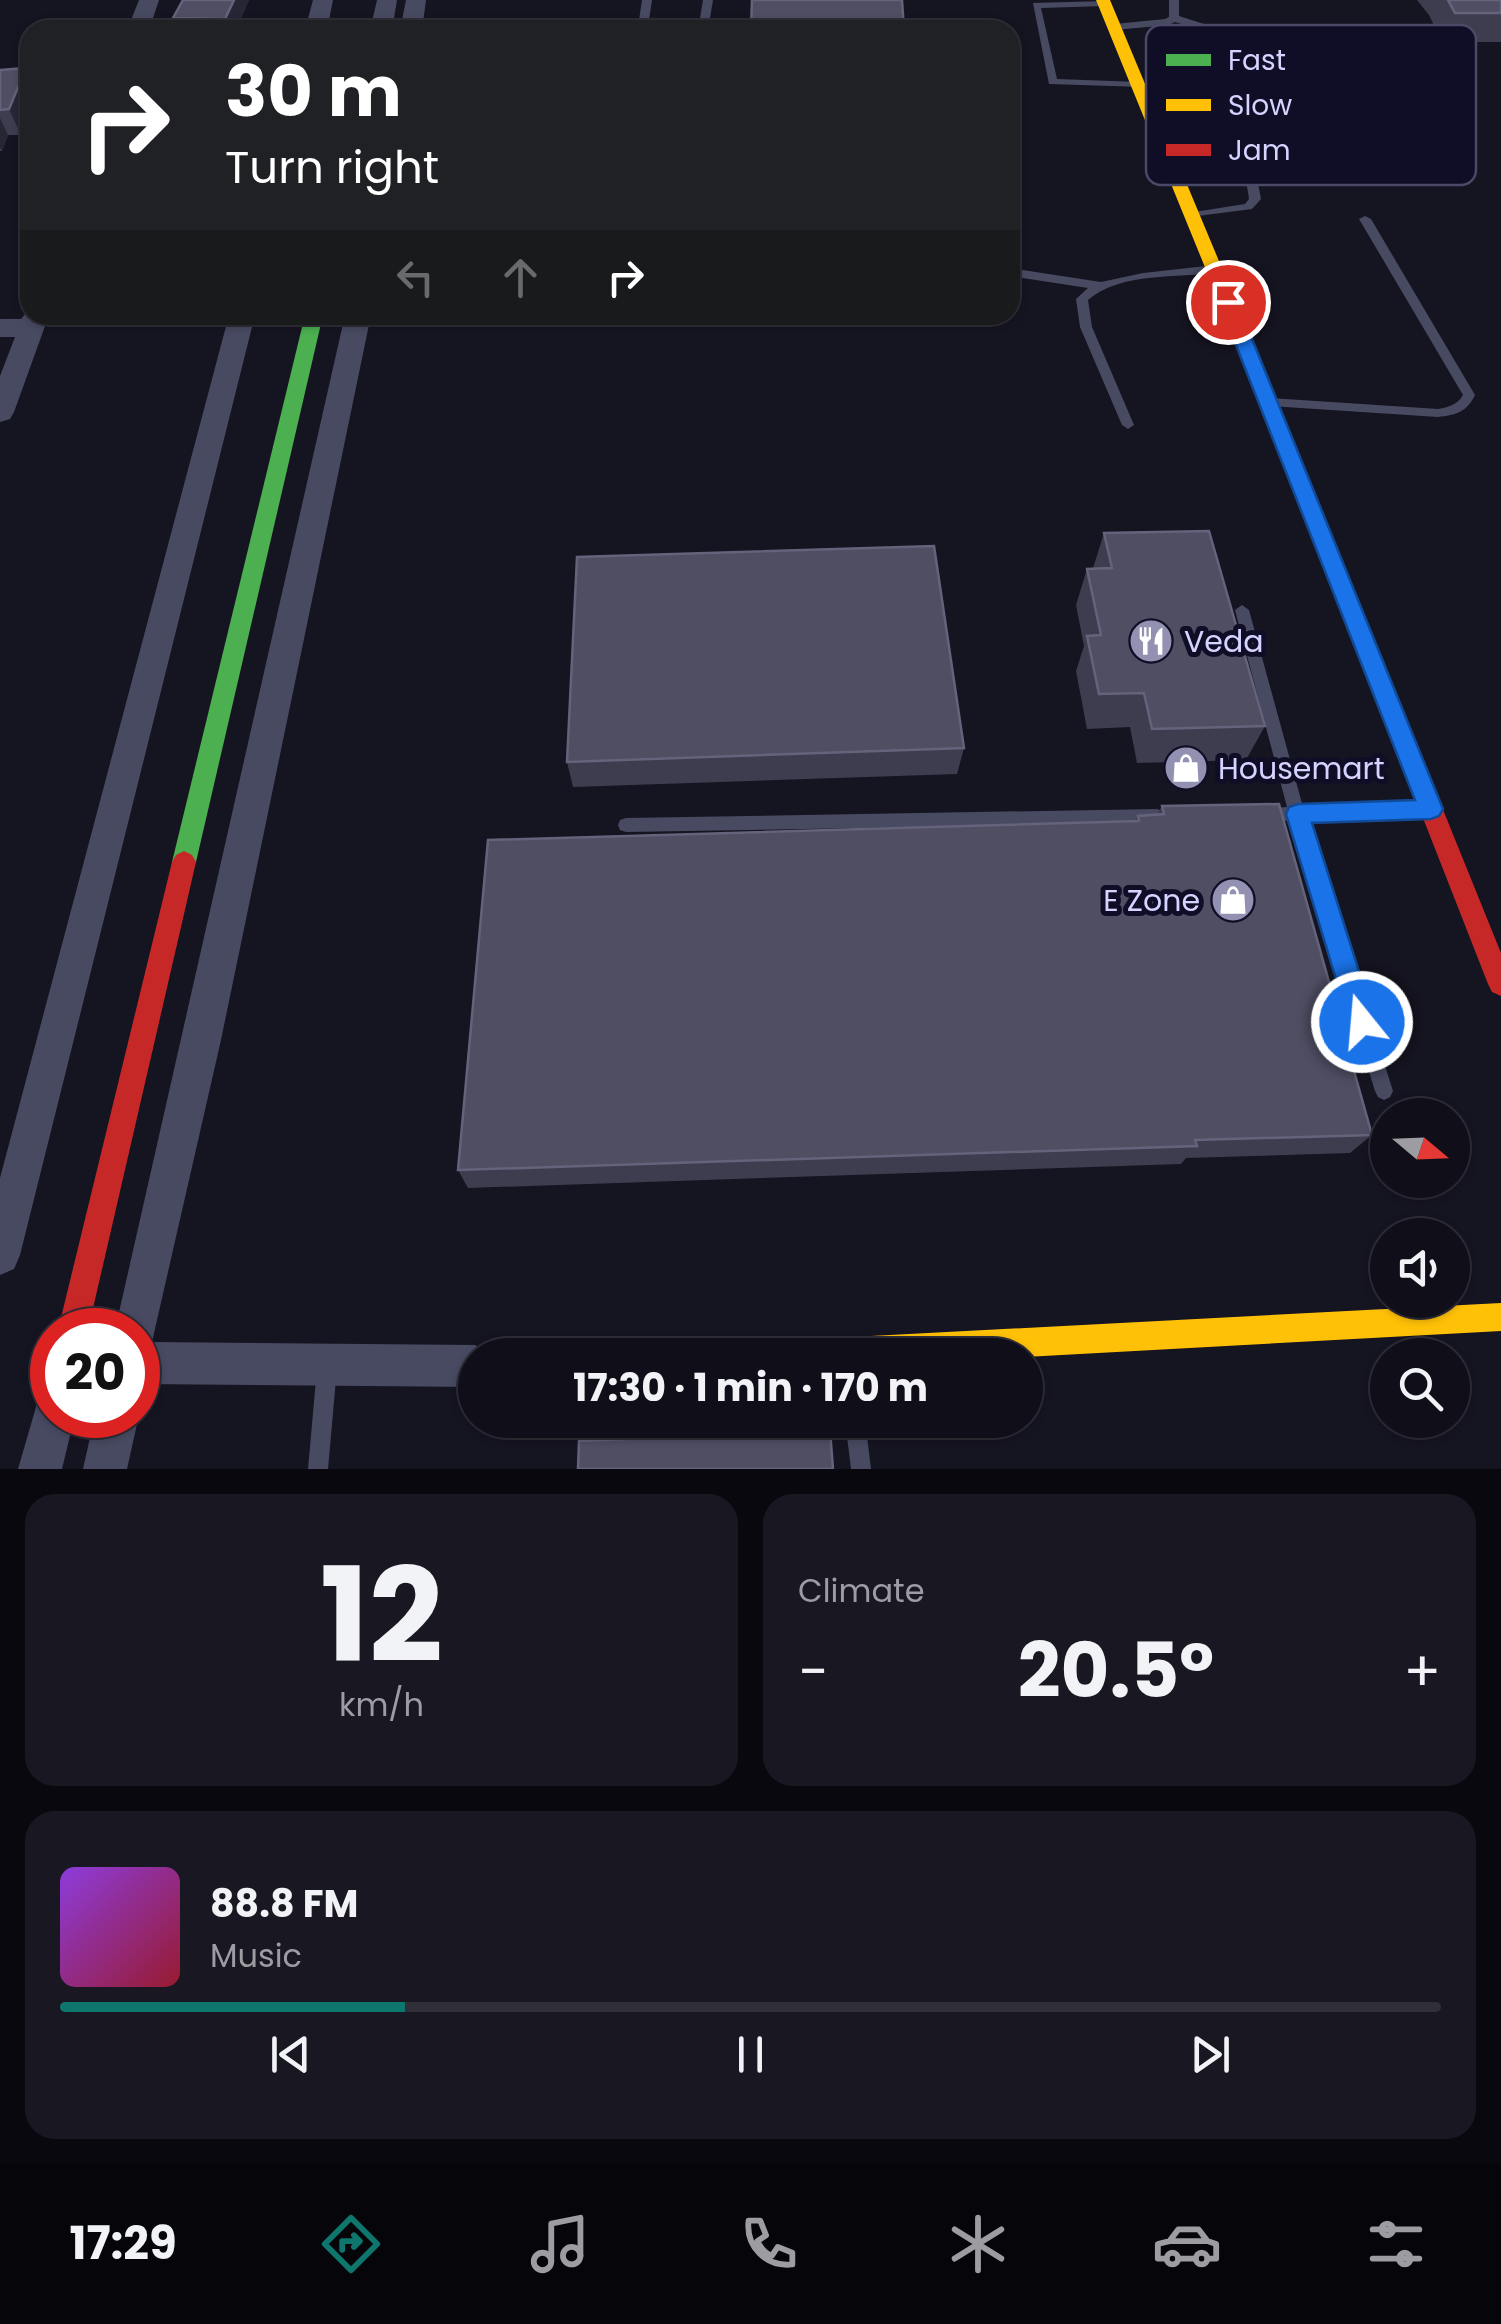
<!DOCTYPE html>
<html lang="en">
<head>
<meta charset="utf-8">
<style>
	:root { --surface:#100f19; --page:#191822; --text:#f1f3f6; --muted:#9c9ca2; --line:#302f38; --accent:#0f766e }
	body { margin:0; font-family:Poppins,sans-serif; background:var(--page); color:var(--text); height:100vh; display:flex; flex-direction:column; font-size:38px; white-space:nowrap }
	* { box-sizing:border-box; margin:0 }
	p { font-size:32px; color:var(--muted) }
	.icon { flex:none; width:55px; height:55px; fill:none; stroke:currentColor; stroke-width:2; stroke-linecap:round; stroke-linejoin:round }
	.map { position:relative; height:1469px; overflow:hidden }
	.side { display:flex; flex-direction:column; gap:25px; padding:25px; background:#09080e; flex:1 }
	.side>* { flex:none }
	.guide { position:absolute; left:20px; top:20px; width:1000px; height:305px; border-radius:30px; box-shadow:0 2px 8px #0004,0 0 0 2px var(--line); background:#202124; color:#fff; overflow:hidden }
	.needle { width:65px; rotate:109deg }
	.buttons { position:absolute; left:1370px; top:1098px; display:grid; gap:20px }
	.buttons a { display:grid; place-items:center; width:100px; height:100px; border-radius:50%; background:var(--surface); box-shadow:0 2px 8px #0004,0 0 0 2px var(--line); font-size:50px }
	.speed { position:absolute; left:30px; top:1308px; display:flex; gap:20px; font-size:50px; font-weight:700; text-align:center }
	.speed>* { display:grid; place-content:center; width:130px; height:130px; border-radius:50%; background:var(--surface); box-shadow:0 2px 8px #0004,0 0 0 2px var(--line); line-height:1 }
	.speed .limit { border:15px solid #d22; background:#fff; color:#111 }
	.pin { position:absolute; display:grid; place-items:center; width:85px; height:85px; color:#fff; margin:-42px; border:5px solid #fff; border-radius:50%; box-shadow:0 2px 10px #0007 }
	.me { position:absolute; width:110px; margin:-55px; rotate:343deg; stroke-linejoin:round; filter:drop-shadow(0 0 8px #0008) }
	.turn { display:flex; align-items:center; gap:35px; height:210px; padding:0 40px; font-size:45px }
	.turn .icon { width:130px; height:130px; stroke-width:2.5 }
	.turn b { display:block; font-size:70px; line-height:85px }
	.lanes { display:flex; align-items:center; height:95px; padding:0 40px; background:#0003; justify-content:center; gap:50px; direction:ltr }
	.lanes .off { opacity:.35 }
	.big { font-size:75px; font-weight:700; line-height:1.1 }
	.side .tile { flex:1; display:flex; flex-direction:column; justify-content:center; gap:15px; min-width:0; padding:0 35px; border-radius:30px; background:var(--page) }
	.side .dial { align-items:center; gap:0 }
	.dial b { font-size:130px; line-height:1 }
	.song { display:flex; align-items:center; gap:30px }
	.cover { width:120px; height:120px; border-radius:15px; background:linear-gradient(135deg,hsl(270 70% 55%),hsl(350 70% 35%)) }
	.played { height:10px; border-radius:5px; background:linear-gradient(90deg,var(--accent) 25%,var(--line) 25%) }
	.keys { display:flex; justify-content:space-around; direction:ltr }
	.heat { display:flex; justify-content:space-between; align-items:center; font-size:55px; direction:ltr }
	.side .tiles { flex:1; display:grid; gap:25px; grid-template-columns:1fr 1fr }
	.tile:last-child { grid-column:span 2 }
	.trip { position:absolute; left:458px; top:1338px; width:585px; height:100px; border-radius:50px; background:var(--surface); box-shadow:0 2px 8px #0004,0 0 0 2px var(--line); font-weight:700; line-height:100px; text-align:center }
	.dock { display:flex; height:160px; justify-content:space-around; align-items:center; background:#06060a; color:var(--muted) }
	.dock .icon { width:70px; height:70px }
	.dock .current { color:var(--accent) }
	.dock b { font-size:45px; color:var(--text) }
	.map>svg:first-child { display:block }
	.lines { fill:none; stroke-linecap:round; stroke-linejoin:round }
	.lane { fill:#484a62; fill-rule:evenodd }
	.street { fill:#484a62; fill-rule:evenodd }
	.fast { fill:#4caf50; fill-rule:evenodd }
	.slow { fill:#ffc107; fill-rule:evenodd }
	.jam { fill:#c62828; fill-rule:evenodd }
	.wall { fill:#3e3d50 }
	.shaded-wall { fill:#272635 }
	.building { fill:#4f4e63; stroke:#64637b; stroke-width:2.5 }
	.route { fill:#1a73e8; stroke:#114b97; stroke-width:2.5 }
	.labels { text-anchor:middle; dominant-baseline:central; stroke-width:10; stroke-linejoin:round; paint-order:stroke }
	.poi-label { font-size:30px; fill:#d5d4ff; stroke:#100e27; text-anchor:start }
	.key { fill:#100e27; stroke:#4b4968; stroke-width:2.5 }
	.key-label { font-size:28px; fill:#d5d4ff }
</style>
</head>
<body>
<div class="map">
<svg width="1501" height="1469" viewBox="0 0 1501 1469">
	<rect width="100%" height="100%" fill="#151421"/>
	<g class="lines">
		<g class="lane">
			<path d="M642 0H652L648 27 643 30 638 27Z"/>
			<path d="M703 0H713L708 30H698Z"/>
			<path d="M1169 0H1179V16L1226 31 1313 30 1318 33 1313 36 1253 37 1270 95 1265 103 1237 105 1233 104V100L1258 98 1260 95 1243 37H1225L1175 22 1168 25 1115 30 1110 27 1115 24 1165 19 1169 17Z"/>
			<path d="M1107 1V5L1104 6 1041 8 1057 79 1139 82 1143 83V87L1049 84 1033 3Z"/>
			<path d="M1163 140C1214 140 1253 138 1261 199L1252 209 1190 217V213L1194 212 1245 204 1249 199C1243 136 1206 151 1159 145L1158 143Z"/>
			<path d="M1365 216 1371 219 1475 395C1467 412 1456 415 1438 417L1269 406 1263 402 1269 398 1438 409C1449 407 1457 405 1463 395L1359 219Z"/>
			<path d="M1215 265 1219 266V272C1178 279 1122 271 1088 300L1092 327 1134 425 1128 429 1122 425 1080 327 1076 299 1088 288 1010 276V268L1101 282 1143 273Z"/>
			<path d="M1242 605 1249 610 1303 807 1427 802 1432 804 1435 809 1432 814 1427 816 1307 820 1393 1091 1390 1097 1384 1100 1378 1097 1375 1091 1291 821 1259 819 1257 814 1259 809 1287 807 1235 610Z"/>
			<path d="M1157 809 1163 811 1165 816 1163 821 1157 823 626 832 620 830 618 825 620 820 626 818Z"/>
			<path d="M327 1358 334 1361 337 1368 328 1469H308L317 1368 320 1361Z"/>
			<path d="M845 1420H865L871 1469H851Z"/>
		</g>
		<g class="street">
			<path d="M139 0H159L149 30H127Z"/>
			<path d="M313 0H333L327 30H305Z"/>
			<path d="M377 0H397L392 30H370Z"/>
			<path d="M406 0H426L422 30H400Z"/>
			<path d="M30 308V315H49L14 412 10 419 0 422V376L15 337H0V319H21Z"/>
			<path d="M229 315H255L20 1255 14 1269 0 1275V1178Z"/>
			<path d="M345 315H371L221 1040 152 1342 475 1345 492 1355H475V1387L138 1384V1330H115Z"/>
			<path d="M52 1393V1415H75L62 1469H18L38 1400Z"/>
			<path d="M138 1412 139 1415 127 1469H83L95 1415Z"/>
		</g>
		<path class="fast" d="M305 315H323L196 862 192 869 184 873 176 869 172 862Z"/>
		<g class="slow">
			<path d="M1096 0H1110L1282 412 1280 417H1266L1264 412Z"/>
			<path d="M1501 1303V1331L1025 1357 780 1355 785 1345 795 1340Z"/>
		</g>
		<g class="jam">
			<path d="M1273 405 1282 412 1501 953V996L1492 992 1488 984 1264 412Z"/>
			<path d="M184 851 192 855 196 862 88 1330H58L172 862 176 855Z"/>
		</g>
	</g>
	<g class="wall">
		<path d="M249 0 236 30H177L173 18Z"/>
		<path d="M1417 0H1501V42H1442L1429 15Z"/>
		<path d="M0 70 21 135H8L2 151H0Z"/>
		<path d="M1104 533 1265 726 1246 760 1137 763 1130 727 1087 729 1076 671 1084 646 1076 605 1087 569 1093 568Z"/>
		<path d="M964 748 957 774 573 787 567 762Z"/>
		<path d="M1162 806 1372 1135 1350 1153 1186 1158 1181 1164 468 1188 458 1170 1135 821 1138 816 1157 815Z"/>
	</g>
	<g class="shaded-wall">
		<path d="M234 0H249L236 30H229L225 19Z"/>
		<path d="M26 68 30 78V111L21 135 9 109Z"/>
		<path d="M0 118 8 135 2 151 0 148Z"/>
	</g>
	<g class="building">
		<path d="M183 0H234L225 19 173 18Z"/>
		<path d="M752 0H902L904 30H751Z"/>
		<path d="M1448 0H1501V13H1455Z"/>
		<path d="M26 68 9 109 0 110V70Z"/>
		<path d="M1209 531 1265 726 1152 729 1144 693 1099 694 1087 636 1101 635 1087 569 1112 568 1104 533Z"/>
		<path d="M934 546 964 748 567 762 577 557Z"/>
		<path d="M1279 804 1372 1135 1195 1140 1197 1146 458 1170 488 840 1139 821 1138 816 1164 814 1162 806Z"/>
		<path d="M830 1430 833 1469H578L579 1441Z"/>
	</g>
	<path class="route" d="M1228 297 1237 302 1443 809 1439 816 1431 819 1312 823 1375 1022 1371 1030 1362 1034 1353 1030 1349 1022 1286 814 1289 807 1298 804 1415 800 1219 302Z"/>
	<defs>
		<symbol id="restaurant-disc" viewBox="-11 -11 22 22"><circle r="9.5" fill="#9291b1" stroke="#100e27"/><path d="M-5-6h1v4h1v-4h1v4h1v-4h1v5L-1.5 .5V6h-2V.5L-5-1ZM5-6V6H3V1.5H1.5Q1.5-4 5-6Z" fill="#fff"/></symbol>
		<symbol id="shop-disc" viewBox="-11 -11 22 22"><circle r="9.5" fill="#9291b1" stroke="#100e27"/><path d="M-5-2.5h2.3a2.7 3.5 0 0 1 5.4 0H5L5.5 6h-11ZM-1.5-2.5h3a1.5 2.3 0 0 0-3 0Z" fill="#fff"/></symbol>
	</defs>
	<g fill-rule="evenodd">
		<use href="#restaurant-disc" x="1126" y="616" width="50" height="50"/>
		<use href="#shop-disc" x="1161" y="743" width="50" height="50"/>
		<use href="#shop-disc" x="1208" y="875" width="50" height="50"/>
	</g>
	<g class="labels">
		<g class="poi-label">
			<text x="1184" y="641">Veda</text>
			<text x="1218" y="768">Housemart</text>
			<text x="1200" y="900" text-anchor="end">E Zone</text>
		</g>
	</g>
	<rect x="1146" y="25" width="330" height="160" rx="15" class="key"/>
	<rect x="1166" y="54" width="45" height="12" fill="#4caf50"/>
	<rect x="1166" y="99" width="45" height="12" fill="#ffc107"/>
	<rect x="1166" y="144" width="45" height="12" fill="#c62828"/>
	<g class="key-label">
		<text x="1228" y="70">Fast</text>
		<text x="1228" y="115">Slow</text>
		<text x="1228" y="160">Jam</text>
	</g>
</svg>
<div class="buttons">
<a><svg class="needle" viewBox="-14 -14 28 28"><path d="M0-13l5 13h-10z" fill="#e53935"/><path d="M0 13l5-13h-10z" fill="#9c9ca2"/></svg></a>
<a><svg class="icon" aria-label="sound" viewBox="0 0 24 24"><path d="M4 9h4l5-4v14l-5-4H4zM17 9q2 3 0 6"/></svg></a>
<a><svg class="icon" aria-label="search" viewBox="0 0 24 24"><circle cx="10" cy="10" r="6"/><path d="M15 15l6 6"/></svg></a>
</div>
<div class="speed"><div class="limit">20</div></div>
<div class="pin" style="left:1228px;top:302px;background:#d93025"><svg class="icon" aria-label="arrive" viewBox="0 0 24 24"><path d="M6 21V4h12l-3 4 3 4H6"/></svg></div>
<svg class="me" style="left:1362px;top:1022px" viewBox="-20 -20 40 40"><circle r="17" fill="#1a73e8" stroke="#fff" stroke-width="3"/><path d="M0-11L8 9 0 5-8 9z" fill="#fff"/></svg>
<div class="trip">17:30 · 1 min · 170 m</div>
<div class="guide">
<div class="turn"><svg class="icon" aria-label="right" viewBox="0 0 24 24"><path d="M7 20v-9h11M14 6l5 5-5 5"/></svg><div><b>30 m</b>Turn right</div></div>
<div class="lanes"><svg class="icon off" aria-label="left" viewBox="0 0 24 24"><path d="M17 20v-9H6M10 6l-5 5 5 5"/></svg><svg class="icon off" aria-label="ahead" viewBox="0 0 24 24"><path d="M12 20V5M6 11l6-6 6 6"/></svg><svg class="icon" aria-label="right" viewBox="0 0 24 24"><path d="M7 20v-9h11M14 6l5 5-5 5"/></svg></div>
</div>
</div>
<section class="side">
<div class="tiles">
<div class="tile dial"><b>12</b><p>km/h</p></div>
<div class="tile"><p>Climate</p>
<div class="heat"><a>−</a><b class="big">20.5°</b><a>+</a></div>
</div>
<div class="tile">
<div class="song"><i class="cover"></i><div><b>88.8 FM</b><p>Music</p></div></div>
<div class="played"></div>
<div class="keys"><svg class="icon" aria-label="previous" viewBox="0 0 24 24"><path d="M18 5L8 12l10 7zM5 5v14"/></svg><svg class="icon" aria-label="pause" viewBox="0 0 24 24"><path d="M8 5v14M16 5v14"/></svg><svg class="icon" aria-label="next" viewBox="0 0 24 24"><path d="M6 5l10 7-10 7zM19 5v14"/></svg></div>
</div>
</div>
</section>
<nav class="dock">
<b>17:29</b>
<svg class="icon current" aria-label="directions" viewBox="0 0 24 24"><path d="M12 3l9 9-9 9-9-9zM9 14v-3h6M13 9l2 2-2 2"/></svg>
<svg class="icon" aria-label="music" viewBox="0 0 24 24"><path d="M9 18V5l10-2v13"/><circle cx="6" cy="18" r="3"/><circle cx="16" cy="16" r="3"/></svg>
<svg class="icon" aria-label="phone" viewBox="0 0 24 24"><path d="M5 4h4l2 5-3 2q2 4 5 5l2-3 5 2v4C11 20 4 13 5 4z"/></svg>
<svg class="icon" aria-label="climate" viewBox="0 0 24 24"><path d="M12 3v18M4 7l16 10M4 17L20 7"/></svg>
<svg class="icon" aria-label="car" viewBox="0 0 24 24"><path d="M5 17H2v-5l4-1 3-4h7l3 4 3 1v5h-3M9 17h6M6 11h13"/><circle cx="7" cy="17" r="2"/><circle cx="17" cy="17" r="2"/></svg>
<svg class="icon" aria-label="filters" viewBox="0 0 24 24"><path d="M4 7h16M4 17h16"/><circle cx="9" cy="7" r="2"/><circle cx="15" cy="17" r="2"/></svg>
</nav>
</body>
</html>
